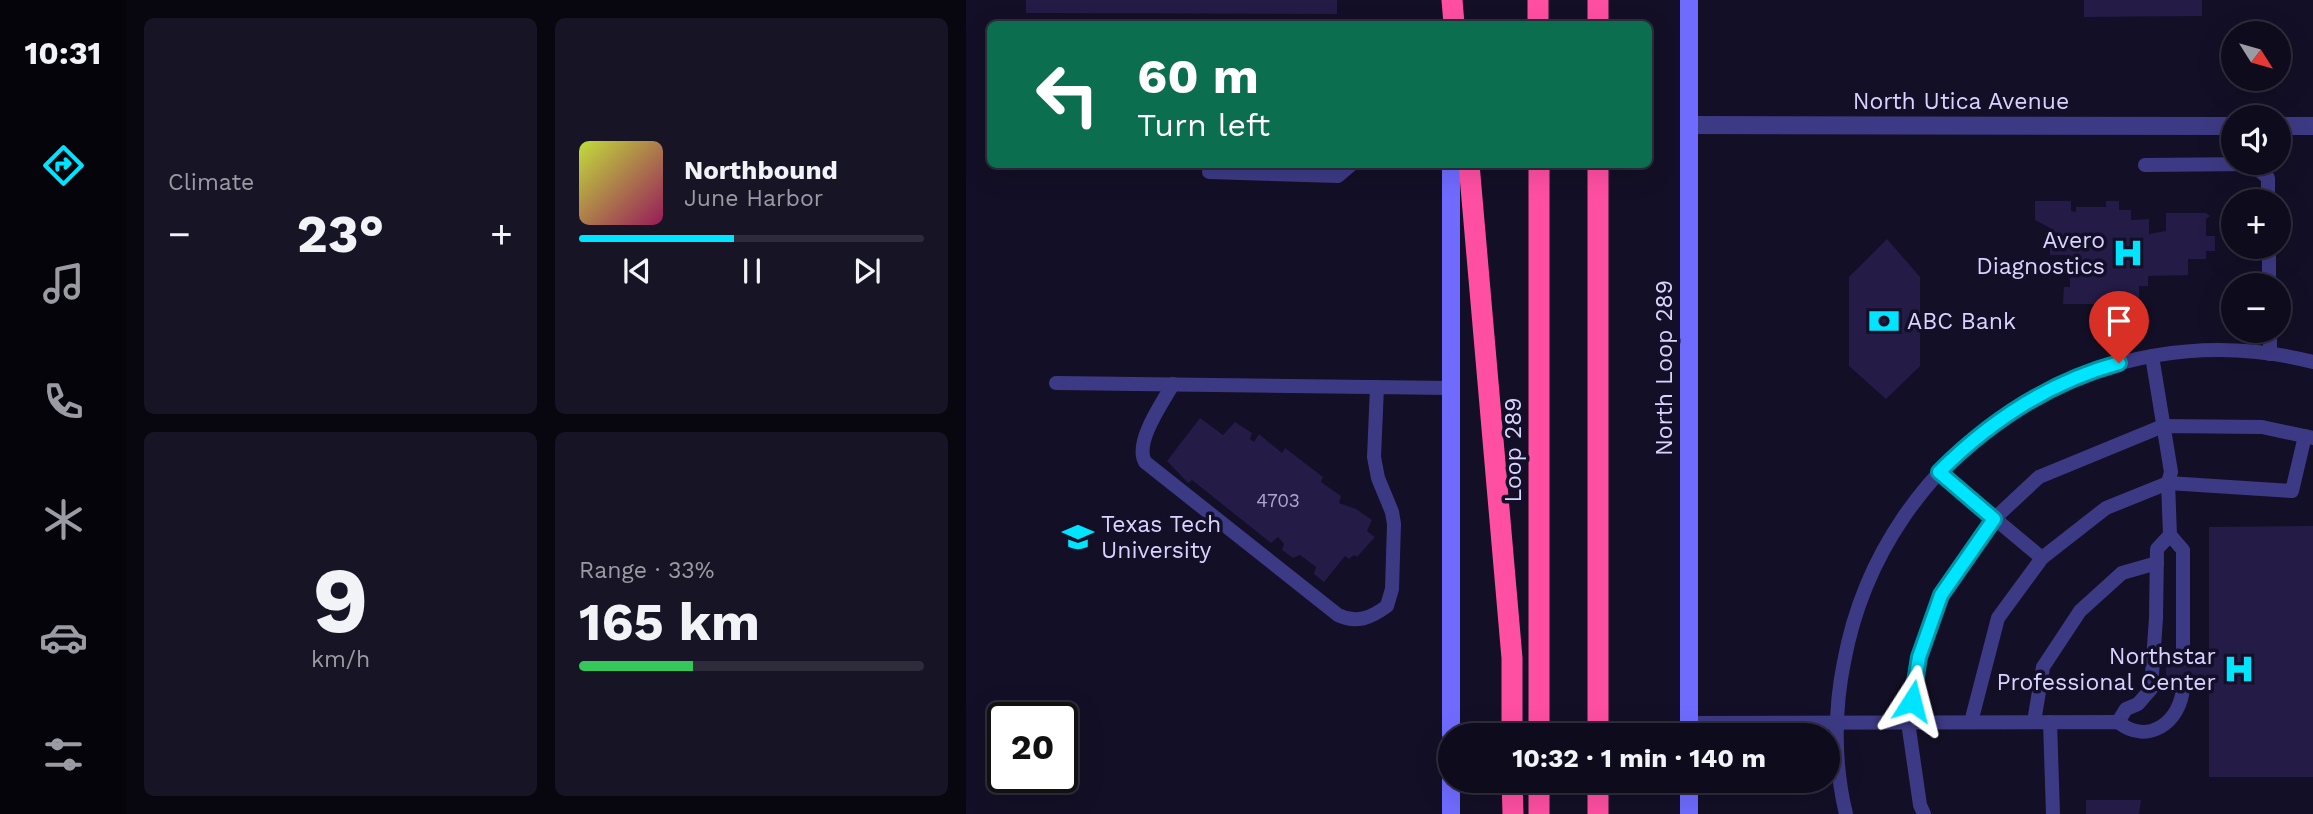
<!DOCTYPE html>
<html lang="en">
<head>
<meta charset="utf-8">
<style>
	:root { --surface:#0e0b1c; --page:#171425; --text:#f1f3f6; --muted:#9b9ba3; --line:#2e2b3b; --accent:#00e5ff }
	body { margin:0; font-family:"Work Sans",sans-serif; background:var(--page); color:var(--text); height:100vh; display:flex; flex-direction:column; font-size:26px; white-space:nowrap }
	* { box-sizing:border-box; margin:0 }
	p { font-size:23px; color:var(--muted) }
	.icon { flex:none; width:38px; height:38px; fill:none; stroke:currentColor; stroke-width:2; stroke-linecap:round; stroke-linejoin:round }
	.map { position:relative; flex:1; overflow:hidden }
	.sheet { display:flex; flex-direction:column; gap:18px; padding:18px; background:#08060f; width:840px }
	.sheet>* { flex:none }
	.guide { position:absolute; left:21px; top:21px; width:665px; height:147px; border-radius:10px; box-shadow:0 7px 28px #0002,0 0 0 2px var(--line); background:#0b6e4f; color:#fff; overflow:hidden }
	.needle { width:46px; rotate:127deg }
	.fabs { position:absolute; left:1255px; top:21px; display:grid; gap:14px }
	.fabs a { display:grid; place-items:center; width:70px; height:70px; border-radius:50%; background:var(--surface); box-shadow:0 7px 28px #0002,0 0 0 2px var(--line); font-size:35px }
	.speed { position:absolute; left:21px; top:702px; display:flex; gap:14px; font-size:35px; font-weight:700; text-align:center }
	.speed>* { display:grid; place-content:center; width:91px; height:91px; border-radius:50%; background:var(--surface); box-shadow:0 7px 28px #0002,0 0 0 2px var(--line); line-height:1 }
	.speed .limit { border:4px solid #111; border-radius:10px; background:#fff; color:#111 }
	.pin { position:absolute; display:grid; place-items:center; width:60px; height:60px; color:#fff; margin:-72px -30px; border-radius:50% 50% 50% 0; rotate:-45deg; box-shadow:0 0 7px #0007 }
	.pin .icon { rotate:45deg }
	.me { position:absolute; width:77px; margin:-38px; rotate:9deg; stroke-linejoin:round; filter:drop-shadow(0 0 5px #0008) }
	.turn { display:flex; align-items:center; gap:24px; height:147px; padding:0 35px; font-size:32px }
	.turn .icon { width:91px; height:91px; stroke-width:2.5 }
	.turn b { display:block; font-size:49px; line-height:60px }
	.big { font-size:52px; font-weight:700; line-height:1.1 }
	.sheet .widget { flex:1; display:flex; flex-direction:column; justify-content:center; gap:10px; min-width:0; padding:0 24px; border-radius:10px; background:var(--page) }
	.sheet .dial { align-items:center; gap:0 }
	.dial b { font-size:91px; line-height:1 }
	.song { display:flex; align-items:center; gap:21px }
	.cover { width:84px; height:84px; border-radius:10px; background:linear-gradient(135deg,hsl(70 70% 55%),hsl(330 70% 35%)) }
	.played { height:7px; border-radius:4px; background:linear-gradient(90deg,var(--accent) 45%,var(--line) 45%) }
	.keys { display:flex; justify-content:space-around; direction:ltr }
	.heat { display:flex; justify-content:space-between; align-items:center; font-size:38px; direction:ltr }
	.charge { height:10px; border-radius:5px; background:linear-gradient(90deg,#34c759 33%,var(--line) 0) }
	.sheet .tiles { flex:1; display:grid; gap:18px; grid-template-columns:repeat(2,1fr) }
	.trip { position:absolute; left:472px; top:723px; width:402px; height:70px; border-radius:35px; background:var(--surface); box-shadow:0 7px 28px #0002,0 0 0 2px var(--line); font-weight:700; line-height:70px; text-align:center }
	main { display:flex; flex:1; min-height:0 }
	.tabs { display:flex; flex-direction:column; width:126px; justify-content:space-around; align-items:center; background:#06040b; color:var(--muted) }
	.tabs .icon { width:49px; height:49px }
	.tabs .on { color:var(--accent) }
	.tabs b { font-size:32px; color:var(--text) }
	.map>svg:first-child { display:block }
	.building { fill:#241b47 }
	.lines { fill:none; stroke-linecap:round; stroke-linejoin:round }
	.lane { stroke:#3d3a85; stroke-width:14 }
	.street { stroke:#3d3a85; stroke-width:18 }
	.secondary { stroke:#6f6bff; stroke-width:18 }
	.highway { stroke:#ff4fa3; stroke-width:21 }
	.route-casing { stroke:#0095a6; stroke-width:18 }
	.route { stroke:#00e5ff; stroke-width:12 }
	.labels { text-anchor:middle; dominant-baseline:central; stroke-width:7; stroke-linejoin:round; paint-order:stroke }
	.number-label { font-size:19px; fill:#aca6d1 }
	.street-label { font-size:23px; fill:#d9d4ff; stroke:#130f26 }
	.poi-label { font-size:23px; fill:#d9d4ff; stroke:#130f26; text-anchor:end }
</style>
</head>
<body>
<main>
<nav class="tabs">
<b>10:31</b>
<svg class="icon on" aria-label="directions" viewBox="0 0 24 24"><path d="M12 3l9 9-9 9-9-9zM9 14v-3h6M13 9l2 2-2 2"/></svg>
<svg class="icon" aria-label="music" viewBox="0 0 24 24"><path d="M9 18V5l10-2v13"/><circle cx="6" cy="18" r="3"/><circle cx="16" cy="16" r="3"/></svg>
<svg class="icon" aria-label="phone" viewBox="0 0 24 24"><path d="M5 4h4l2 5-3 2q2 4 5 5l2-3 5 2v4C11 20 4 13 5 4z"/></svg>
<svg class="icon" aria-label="climate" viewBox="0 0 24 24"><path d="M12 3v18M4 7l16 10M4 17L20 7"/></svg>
<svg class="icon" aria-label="car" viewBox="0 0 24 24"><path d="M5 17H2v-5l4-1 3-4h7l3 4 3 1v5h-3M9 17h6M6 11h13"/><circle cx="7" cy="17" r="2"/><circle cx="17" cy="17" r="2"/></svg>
<svg class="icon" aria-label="filters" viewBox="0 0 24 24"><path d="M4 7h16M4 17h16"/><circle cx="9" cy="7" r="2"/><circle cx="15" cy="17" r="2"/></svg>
</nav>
<section class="sheet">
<div class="tiles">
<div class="widget"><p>Climate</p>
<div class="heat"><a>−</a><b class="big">23°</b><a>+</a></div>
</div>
<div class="widget">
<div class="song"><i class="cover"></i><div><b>Northbound</b><p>June Harbor</p></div></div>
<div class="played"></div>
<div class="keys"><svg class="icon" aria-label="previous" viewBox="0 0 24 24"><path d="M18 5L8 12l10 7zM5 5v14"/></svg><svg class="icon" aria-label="pause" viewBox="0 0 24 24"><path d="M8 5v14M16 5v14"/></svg><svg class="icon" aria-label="next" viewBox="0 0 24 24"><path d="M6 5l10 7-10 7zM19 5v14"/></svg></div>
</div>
<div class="widget dial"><b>9</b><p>km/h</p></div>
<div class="widget"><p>Range · 33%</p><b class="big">165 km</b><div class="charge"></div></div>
</div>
</section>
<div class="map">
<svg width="1347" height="814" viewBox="0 0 1347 814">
	<rect width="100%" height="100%" fill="#130f26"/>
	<g class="building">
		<path d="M60 0H371V14L60 13Z"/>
		<path d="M1118 0H1236V16L1118 17Z"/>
		<path d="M1069 201H1105V211L1110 212V207H1140V201H1153V210H1165V220L1183 219V234L1200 231V213H1240L1244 216 1240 219V236H1249V251H1240V259H1222V275L1182 276V286H1173V304H1097L1098 287H1104V255H1084V228L1069 220Z"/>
		<path d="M921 239 954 277V366L920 399 883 366V277Z"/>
		<path d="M234 418 257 435 269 422 286 433 284 439 288 442 293 434 316 453 319 448 357 477 355 482 375 496 373 503 390 509 406 520 401 531 409 537 391 557 388 555 383 559 379 556 358 582 348 574 350 567 334 555 327 558 316 550 318 544 312 537 305 543 226 480 222 483 201 461Z"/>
		<path d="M1347 526V777H1243V687H1200V651H1243V527Z"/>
		<path d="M1120 800H1175L1173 814H1120Z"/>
	</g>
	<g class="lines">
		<g class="lane">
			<path d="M1285 163 1302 178V201"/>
			<path d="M1179 165 1285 164"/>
			<path d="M243 172 372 176 386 164"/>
			<path d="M1303 247V285"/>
			<path d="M1304 331V354"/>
			<path d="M1186 356 1205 472 1202 483 1204 535 1217 550V651"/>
			<path d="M90 383 486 388"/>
			<path d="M207 384C197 402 168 442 179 462L372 615C390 624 405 618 421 606L426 589 428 524 426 512 412 478 408 457 411 387"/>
			<path d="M973 472 1076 558"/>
			<path d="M1005 722 1032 618 1076 558 1140 508 1202 483 1326 491 1339 436"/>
			<path d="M1068 722 1077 667 1114 611 1156 573 1191 563"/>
			<path d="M1084 722 1087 814"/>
			<path d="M1152 722 1160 709 1172 704 1185 689 1190 618 1191 549 1204 535"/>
			<path d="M723 723 1152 722C1182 746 1215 722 1217 687"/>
			<path d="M880 814C868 765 868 711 878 662 918 446 1134 307 1347 362"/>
			<path d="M958 814 954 805 942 722 952 657 975 595 1028 519 1073 477 1197 426 1296 427 1347 438"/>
		</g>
		<g class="street">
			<path d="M723 125 1267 126"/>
			<path d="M1312 126H1347"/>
		</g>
		<g class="secondary">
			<path d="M723 0V735"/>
			<path d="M485 735V164"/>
			<path d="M485 814V747"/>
			<path d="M723 814V780"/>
		</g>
		<g class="highway">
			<path d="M486 0 488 24"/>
			<path d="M572 0V24"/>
			<path d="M632 0V24"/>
			<path d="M503 164 546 658V735"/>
			<path d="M573 164V735"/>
			<path d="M632 735V164"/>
			<path d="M546 780 547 814"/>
			<path d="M573 814V780"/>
			<path d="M632 814V780"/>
		</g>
	</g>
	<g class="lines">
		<defs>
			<path id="route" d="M946 701 953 657 975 595 1028 519 973 472C1024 421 1083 382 1153 363"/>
		</defs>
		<use href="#route" class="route-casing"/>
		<use href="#route" class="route"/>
	</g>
	<defs>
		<symbol id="hospital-bare" viewBox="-9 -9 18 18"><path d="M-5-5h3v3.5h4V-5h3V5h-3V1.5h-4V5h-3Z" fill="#00e5ff" stroke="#130f26" stroke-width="2.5" paint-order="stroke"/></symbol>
		<symbol id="bank-bare" viewBox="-9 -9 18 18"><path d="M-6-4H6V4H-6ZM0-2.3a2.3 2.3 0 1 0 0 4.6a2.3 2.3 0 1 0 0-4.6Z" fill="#00e5ff" stroke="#130f26" stroke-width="2.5" paint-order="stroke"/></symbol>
		<symbol id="university-bare" viewBox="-9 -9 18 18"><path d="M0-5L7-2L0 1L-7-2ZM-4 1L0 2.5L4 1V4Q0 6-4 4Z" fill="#00e5ff" stroke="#130f26" stroke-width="2.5" paint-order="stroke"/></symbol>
	</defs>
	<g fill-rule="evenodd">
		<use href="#hospital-bare" x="1140" y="231" width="44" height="44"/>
		<use href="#bank-bare" x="896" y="299" width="44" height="44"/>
		<use href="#university-bare" x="90" y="515" width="44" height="44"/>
		<use href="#hospital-bare" x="1251" y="647" width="44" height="44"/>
	</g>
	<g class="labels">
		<g class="number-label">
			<text x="312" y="500">4703</text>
		</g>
		<g class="street-label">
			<text x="995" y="101">North Utica Avenue</text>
			<text transform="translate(698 368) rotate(-90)">North Loop 289</text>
			<text transform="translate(547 450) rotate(-90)">Loop 289</text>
		</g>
		<g class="poi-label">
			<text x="1139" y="240">Avero<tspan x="1139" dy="26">Diagnostics</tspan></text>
			<text x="941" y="321" text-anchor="start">ABC Bank</text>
			<text x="135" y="524" text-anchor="start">Texas Tech<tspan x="135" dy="26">University</tspan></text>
			<text x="1250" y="656">Northstar<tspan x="1250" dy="26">Professional Center</tspan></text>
		</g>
	</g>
</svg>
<div class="fabs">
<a><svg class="needle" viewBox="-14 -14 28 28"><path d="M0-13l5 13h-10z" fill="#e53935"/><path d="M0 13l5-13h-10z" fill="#9b9ba3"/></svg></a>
<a><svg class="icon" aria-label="sound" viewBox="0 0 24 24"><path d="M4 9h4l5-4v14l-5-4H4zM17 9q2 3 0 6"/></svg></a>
<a>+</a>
<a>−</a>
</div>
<div class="speed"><div class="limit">20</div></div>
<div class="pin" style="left:1153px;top:363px;background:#d93025"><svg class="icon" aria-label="arrive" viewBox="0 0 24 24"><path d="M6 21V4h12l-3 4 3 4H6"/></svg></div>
<svg class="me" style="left:946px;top:701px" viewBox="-20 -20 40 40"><path d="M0-17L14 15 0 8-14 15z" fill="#00e5ff" stroke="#fff" stroke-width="4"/></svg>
<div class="trip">10:32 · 1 min · 140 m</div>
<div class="guide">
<div class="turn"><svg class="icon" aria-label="left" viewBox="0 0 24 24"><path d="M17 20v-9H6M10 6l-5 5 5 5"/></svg><div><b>60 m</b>Turn left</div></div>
</div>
</div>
</main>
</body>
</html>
